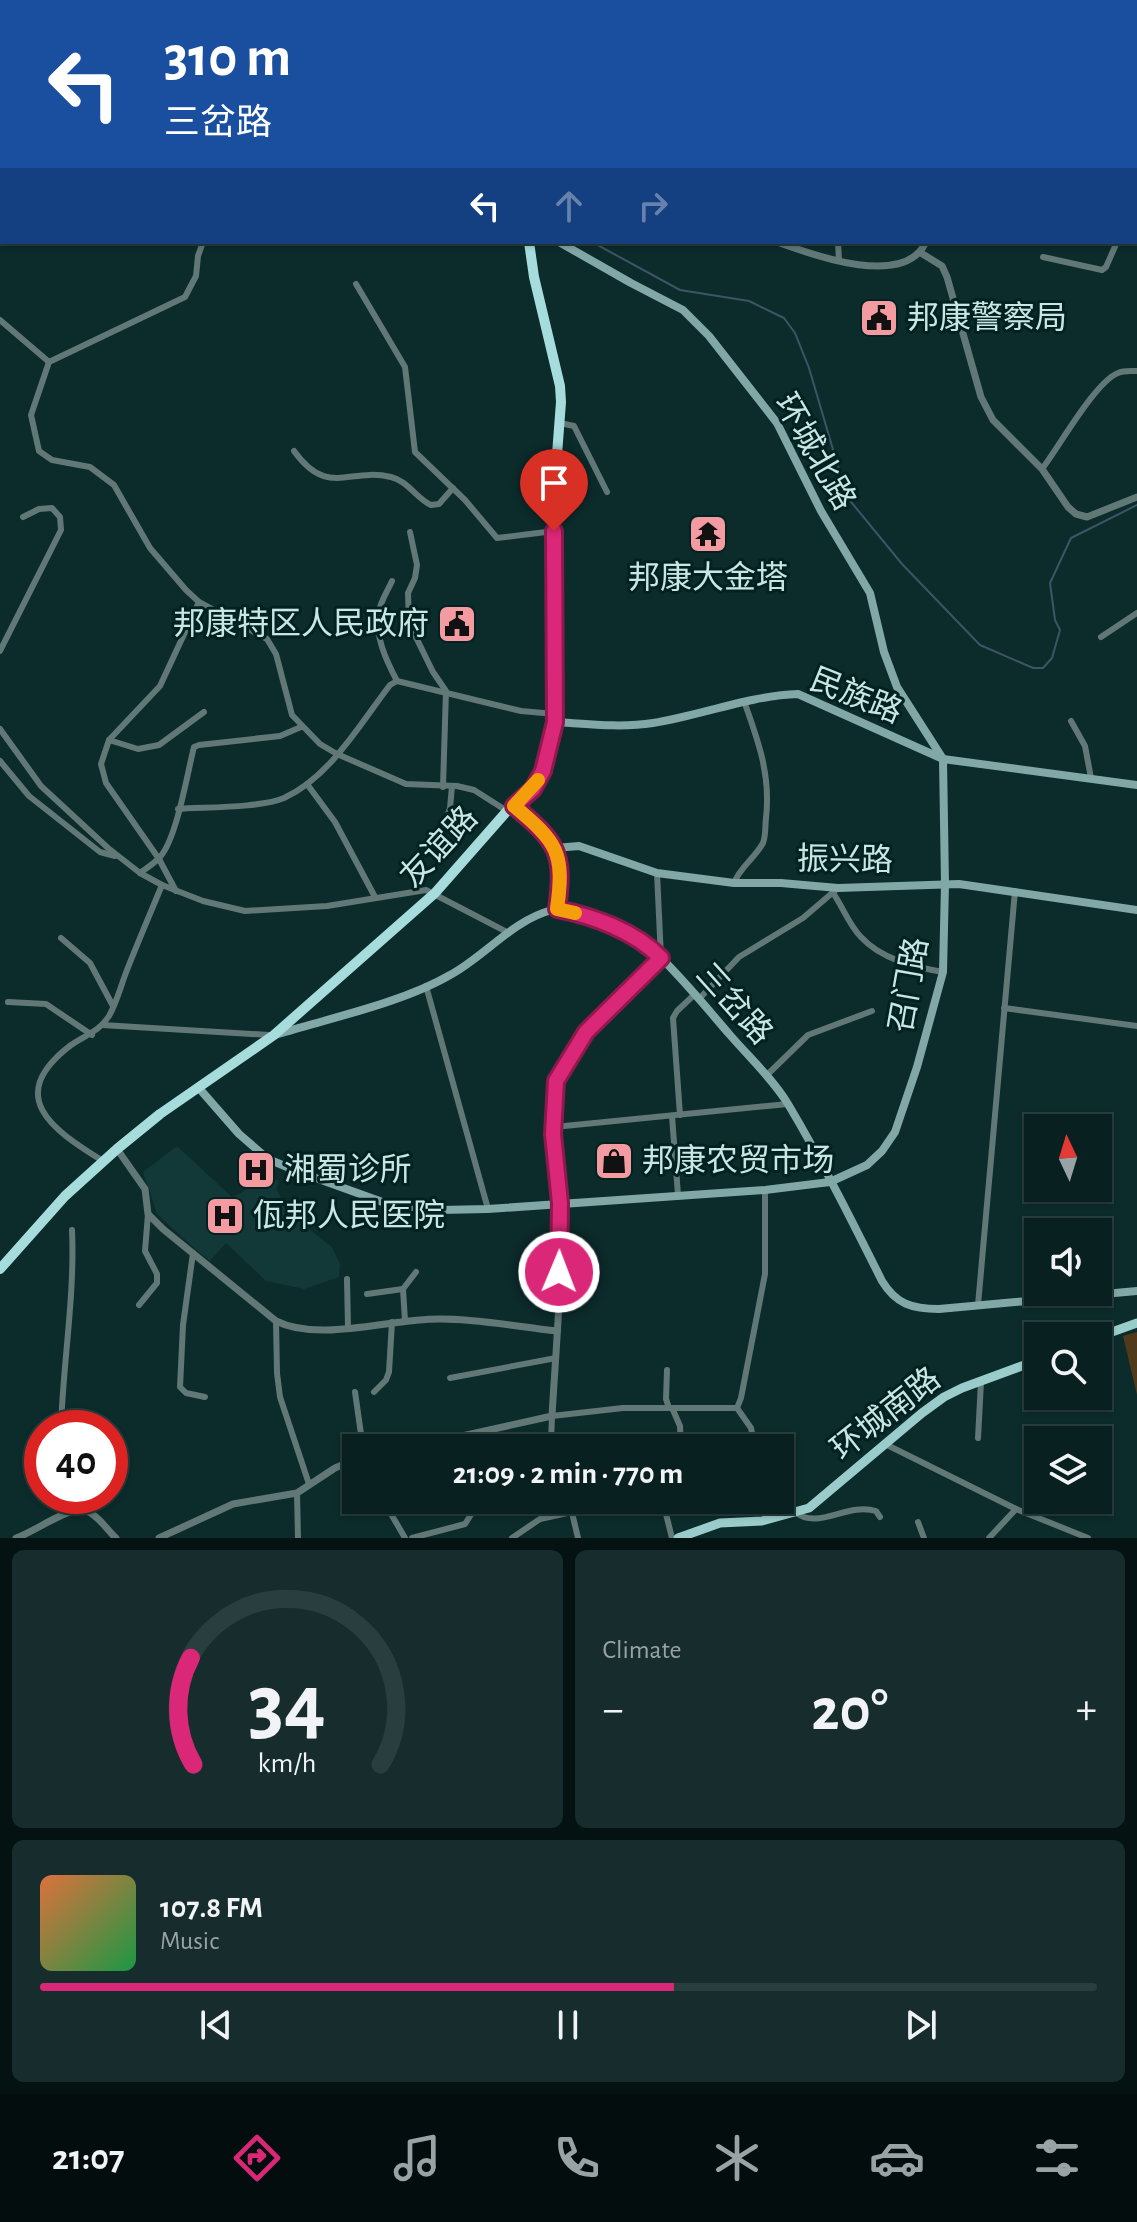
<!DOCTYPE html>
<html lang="en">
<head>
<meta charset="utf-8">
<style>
	:root { --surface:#092020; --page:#172d2d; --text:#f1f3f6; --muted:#99a3a5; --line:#293e3e; --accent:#db2777 }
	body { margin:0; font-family:"Alegreya Sans","Noto Sans SC",sans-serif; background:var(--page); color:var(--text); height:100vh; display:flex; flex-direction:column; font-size:30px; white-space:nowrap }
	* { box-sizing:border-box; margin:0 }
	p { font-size:26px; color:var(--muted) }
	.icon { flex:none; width:44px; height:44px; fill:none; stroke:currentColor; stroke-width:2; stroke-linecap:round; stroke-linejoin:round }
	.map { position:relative; height:1538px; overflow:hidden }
	.details { display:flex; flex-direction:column; gap:12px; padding:12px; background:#051212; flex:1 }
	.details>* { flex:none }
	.hud { position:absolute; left:0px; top:0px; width:1138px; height:244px; box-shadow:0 2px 6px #0004,0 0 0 2px var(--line); background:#1a4fa0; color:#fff; overflow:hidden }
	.needle { width:52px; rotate:356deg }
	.controls { position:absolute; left:1024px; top:1114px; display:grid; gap:16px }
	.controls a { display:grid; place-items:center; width:88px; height:88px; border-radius:0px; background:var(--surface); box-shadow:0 2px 6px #0004,0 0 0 2px var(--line); font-size:40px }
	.speed { position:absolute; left:24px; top:1410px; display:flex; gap:16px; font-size:40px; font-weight:700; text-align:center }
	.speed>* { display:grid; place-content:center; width:104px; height:104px; border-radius:50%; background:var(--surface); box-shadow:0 2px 6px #0004,0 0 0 2px var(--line); line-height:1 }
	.speed .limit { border:12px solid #d22; background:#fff; color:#111 }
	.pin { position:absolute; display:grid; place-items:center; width:68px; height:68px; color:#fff; margin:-82px -34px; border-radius:50% 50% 50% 0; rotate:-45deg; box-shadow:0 0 8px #0007 }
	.pin .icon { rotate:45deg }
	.me { position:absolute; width:88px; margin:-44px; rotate:1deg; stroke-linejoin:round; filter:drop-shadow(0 0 6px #0008) }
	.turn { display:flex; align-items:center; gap:28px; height:168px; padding:0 32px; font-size:36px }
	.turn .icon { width:104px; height:104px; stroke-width:2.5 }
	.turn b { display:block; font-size:56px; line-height:68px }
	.lanes { display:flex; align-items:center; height:76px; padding:0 32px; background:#0003; justify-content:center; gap:40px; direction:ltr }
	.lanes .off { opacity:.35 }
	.big { font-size:60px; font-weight:700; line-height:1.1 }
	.details .widget { flex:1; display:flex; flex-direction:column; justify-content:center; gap:12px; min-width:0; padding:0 28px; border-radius:12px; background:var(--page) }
	.details .dial { align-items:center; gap:0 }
	.dial svg { height:208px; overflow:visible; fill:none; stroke:var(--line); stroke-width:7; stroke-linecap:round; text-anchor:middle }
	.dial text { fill:var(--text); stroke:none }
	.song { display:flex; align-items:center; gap:24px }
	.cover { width:96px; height:96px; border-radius:12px; background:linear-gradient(135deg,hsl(20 70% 55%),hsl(140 70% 35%)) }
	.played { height:8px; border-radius:4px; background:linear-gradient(90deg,var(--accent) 60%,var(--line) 60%) }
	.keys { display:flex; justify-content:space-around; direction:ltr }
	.heat { display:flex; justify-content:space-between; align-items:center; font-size:44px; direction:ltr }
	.details .tiles { flex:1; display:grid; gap:12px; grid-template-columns:1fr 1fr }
	.widget:last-child { grid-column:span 2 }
	.trip { position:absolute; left:342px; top:1434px; width:452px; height:80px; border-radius:0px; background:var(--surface); box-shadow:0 2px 6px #0004,0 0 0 2px var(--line); font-weight:700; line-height:80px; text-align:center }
	.tab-bar { display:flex; height:128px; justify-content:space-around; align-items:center; background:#040d0d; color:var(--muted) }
	.tab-bar .icon { width:56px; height:56px }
	.tab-bar .selected { color:var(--accent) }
	.tab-bar b { font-size:36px; color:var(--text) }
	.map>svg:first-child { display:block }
	.built { fill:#123838 }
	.green { fill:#513a19 }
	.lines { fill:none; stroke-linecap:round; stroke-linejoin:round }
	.stream { stroke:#3d5467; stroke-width:2 }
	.minor { stroke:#617877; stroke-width:6 }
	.tertiary { stroke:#617877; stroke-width:7 }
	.secondary { stroke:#81a7a6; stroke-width:8 }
	.primary { stroke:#9acccb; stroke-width:9 }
	.trunk { stroke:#a6dcdc; stroke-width:10 }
	.route-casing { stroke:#8e194d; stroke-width:20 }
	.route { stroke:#db2777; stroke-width:14 }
	.slow { stroke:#f59e0b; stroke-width:14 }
	.labels { text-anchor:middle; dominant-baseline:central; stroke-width:6; stroke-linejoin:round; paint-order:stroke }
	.poi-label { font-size:32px; fill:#c9e6e5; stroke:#022121; text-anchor:start }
	.street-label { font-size:32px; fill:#c9e6e5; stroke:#022121 }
</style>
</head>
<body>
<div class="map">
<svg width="1137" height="1538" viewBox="0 0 1137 1538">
	<rect width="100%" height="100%" fill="#0c2b2b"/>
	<path class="built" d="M177 1146 232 1197 243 1192 264 1173 279 1181 276 1189 293 1217 332 1247 340 1264 339 1277 304 1289 266 1281 226 1243 210 1261 195 1249 157 1214 143 1172Z"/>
	<path class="green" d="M1137 1332V1395L1123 1336Z"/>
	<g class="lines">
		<g class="stream">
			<path d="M202 0 211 2"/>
			<path d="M592 242 680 290 749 301 784 318 795 333 809 368 847 497 902 564 980 645 1033 668H1043L1052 658 1060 630 1055 620 1050 583 1071 538 1137 505"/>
		</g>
		<g class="minor">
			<path d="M136 0 142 2"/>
			<path d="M779 0 783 2"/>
			<path d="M853 0 855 2"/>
			<path d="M656 2 659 0"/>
			<path d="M823 2 828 0"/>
			<path d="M948 2V0"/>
			<path d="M982 2 985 0"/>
			<path d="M1136 211H1137"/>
			<path d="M203 242 198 256 196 276 185 297 49 362 31 415 39 451 52 460 90 467 114 485 150 548 186 590 199 602 267 639 276 654 292 715 320 744 337 754 406 784 457 786 474 790 507 811"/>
			<path d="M838 242 839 261"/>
			<path d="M1043 257 1102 270 1106 267 1117 242"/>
			<path d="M356 284 405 367 415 452 465 500 497 538 554 531"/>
			<path d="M0 320 49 362"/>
			<path d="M560 423 574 426 607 492"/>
			<path d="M294 451C328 498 348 467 391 477 408 481 416 498 431 505L439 504 453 488"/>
			<path d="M1042 469C1059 447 1095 382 1118 373 1124 370 1131 371 1137 371"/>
			<path d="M410 532 417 565 415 578 408 593 409 623 433 672 446 691 443 787"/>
			<path d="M392 581C388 590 381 601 379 611 374 635 386 660 397 681"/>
			<path d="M1101 637 1137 613"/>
			<path d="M0 651 61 530 60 517 52 508 39 509 23 517"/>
			<path d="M1071 721 1085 746 1091 778"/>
			<path d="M0 729 41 786 108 848 140 873 162 885"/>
			<path d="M109 740 138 749 159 745 204 712"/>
			<path d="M0 761 29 796 100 852 115 856"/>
			<path d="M307 784 335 822 375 897"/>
			<path d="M178 809C206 807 260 808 284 798 330 777 360 724 390 685L397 681 521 711 555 714"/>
			<path d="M443 829 450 808 452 786"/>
			<path d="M140 873C146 868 154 864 160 857 177 838 187 774 194 747L199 745 280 736 301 727"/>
			<path d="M657 873 661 958"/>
			<path d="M734 883C740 867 755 858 763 843 766 836 765 825 766 818 771 775 758 740 744 701"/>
			<path d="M176 891 159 859 106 783 101 764 109 740 160 686 199 602"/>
			<path d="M833 893C843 907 849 925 861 937 881 959 914 967 943 972"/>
			<path d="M61 938 90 963 113 1006"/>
			<path d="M426 986 488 1209"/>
			<path d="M699 999 739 957 803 918 838 888"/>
			<path d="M8 1002 46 1004 92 1035"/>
			<path d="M1004 1008 1137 1026"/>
			<path d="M102 1025 270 1035"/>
			<path d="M767 1075 808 1035 872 1011"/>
			<path d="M680 1115 673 1018 677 1011 694 995"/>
			<path d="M672 1116 678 1195"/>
			<path d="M554 1127 788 1104"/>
			<path d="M103 1161C51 1129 4 1096 71 1045 85 1035 99 1032 109 1016 117 1002 121 985 127 970 138 942 150 914 162 885L203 901 245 911 327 906 426 890 509 933"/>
			<path d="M193 1253 183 1325 180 1387 186 1393 205 1397"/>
			<path d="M347 1279 348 1327"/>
			<path d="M403 1289 405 1321"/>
			<path d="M367 1294 403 1289 416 1272"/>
			<path d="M139 1305 157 1283V1274L145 1251 148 1214"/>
			<path d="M978 1305 1015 891"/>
			<path d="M276 1321 277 1373 280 1397 309 1484"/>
			<path d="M667 1370 666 1399 669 1408H737"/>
			<path d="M450 1378 556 1358"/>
			<path d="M355 1392 363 1448"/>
			<path d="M374 1392 386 1380 389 1372 392 1322"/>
			<path d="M737 1408 741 1398 765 1274V1190"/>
			<path d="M737 1408 751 1428 755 1448"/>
			<path d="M673 1410 680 1426 681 1448"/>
			<path d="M61 1428C63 1362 75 1296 72 1230"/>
			<path d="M978 1438 981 1382"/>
			<path d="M885 1444 1016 1509 1088 1538"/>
			<path d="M547 1448 551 1442 552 1416 623 1408H669"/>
			<path d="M297 1493 298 1538"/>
			<path d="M67 1496 70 1511"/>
			<path d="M383 1500 405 1538"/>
			<path d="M569 1500 578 1538"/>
			<path d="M667 1500 666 1514 672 1538"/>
			<path d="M773 1500 789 1514"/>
			<path d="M795 1512C818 1531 847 1502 876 1511L880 1517"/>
			<path d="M918 1522 924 1538"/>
			<path d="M412 1538 465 1524 472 1513 469 1500"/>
			<path d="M512 1538 540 1519 572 1512"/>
			<path d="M989 1538 1016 1509"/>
		</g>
		<g class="tertiary">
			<path d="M1136 54 1137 53"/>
			<path d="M777 242C813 255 904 289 926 242"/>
			<path d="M921 253 942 266 947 277 981 397 993 420 1042 469 1068 507 1076 514 1087 517 1137 497"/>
			<path d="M117 1149 145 1189 148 1214 163 1229 276 1321C320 1343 392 1318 441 1319 479 1319 519 1327 557 1331"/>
			<path d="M408 1448 552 1416C556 1346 563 1274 560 1204 559 1167 544 1112 558 1077 579 1029 624 994 661 958"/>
			<path d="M16 1538C35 1532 71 1504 87 1511 99 1516 107 1530 116 1538"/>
			<path d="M159 1538 233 1504 297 1493 335 1468 356 1459"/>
		</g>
		<g class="secondary">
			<path d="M555 722C588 724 621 728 653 723 702 715 748 696 798 694L943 759 1137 785"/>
			<path d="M514 806C557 842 565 852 557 909"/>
			<path d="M555 848 579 846 657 873 734 883H781L838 888 959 884 1137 910"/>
			<path d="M278 1034C331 1018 404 1002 450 975 485 956 513 920 552 910 573 905 636 935 652 949 680 975 705 1006 730 1035 749 1057 772 1078 788 1104 822 1161 852 1221 882 1281 896 1304 912 1309 939 1309L1137 1291"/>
			<path d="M198 1087 239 1134 268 1159 299 1172 388 1204 440 1210 488 1209 765 1190 830 1182 867 1165 882 1151 895 1132 917 1067 943 972 945 884 943 759 897 687 884 652 870 593 821 511 777 423 709 336 683 310 631 283 559 242"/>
		</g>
		<g class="primary">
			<path d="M1098 1337 1137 1323"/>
			<path d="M678 1538 720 1523 762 1521 809 1508 922 1413 944 1397 962 1388 1038 1360"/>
		</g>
		<g class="trunk">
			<path d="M845 2V0"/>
			<path d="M0 1269 65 1196 117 1149 160 1114 274 1035 435 893 507 811 533 789 543 771 555 722 554 494 561 402 560 386 534 277 529 242"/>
		</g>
	</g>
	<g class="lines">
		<defs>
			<path id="route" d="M554 531 555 722 543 771 533 789 514 806C557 842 565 852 557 909 593 916 635 931 661 958L586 1032 556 1081 553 1134 560 1203 559 1272"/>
		</defs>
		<use href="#route" class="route-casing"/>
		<use href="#route" class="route"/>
		<path class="slow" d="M538 780 514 806C557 842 565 852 557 909L575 913"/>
	</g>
	<defs>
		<symbol id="civic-square" viewBox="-11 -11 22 22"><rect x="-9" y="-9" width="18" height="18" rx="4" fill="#f49aa1" stroke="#022121"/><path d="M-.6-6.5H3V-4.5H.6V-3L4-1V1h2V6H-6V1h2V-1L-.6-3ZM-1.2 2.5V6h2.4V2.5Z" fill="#111"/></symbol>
		<symbol id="temple-square" viewBox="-11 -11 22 22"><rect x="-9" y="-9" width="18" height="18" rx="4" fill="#f49aa1" stroke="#022121"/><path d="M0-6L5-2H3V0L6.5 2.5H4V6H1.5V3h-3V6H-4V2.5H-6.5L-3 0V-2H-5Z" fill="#111"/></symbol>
		<symbol id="shop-square" viewBox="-11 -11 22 22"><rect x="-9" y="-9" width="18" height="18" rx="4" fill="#f49aa1" stroke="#022121"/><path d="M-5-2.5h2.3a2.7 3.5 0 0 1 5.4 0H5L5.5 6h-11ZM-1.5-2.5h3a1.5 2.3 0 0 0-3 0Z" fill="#111"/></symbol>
		<symbol id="hospital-square" viewBox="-11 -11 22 22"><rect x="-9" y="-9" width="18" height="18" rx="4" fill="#f49aa1" stroke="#022121"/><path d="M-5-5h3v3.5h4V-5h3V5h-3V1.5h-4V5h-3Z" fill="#111"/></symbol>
	</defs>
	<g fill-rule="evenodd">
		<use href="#civic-square" x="857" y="296" width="44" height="44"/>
		<use href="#temple-square" x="686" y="512" width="44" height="44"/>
		<use href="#civic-square" x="435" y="602" width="44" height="44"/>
		<use href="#shop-square" x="592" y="1139" width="44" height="44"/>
		<use href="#hospital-square" x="234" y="1148" width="44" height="44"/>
		<use href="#hospital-square" x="203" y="1194" width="44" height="44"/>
	</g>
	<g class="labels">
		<g class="poi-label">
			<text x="907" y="318">邦康警察局</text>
			<text x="708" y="578" text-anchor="middle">邦康大金塔</text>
			<text x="429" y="624" text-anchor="end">邦康特区人民政府</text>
			<text x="642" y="1161">邦康农贸市场</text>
			<text x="284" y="1170">湘蜀诊所</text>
			<text x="253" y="1216">佤邦人民医院</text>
		</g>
		<g class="street-label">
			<text transform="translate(815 452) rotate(60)">环城北路</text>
			<text transform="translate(856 696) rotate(22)">民族路</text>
			<text transform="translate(439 847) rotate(-47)">友谊路</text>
			<text transform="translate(845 860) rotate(1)">振兴路</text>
			<text transform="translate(909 985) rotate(-80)">召门路</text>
			<text transform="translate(734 1004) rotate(48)">三岔路</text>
			<text transform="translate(886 1414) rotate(-38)">环城南路</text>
		</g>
	</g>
</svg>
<div class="controls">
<a><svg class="needle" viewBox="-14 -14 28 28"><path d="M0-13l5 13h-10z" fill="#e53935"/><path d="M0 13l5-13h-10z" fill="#99a3a5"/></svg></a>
<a><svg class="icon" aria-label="sound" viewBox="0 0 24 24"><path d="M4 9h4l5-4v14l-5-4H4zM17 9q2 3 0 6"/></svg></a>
<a><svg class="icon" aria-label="search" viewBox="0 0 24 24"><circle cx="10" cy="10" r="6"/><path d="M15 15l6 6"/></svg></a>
<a><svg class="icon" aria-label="layers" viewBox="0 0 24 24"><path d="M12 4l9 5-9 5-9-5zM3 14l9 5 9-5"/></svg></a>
</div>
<div class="speed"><div class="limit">40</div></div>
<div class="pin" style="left:554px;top:531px;background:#d93025"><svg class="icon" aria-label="arrive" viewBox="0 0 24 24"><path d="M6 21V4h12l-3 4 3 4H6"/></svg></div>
<svg class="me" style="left:559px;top:1272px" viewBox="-20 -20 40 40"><circle r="17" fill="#db2777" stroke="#fff" stroke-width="3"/><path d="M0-11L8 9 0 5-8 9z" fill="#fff"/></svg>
<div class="trip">21:09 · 2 min · 770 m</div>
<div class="hud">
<div class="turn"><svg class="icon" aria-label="left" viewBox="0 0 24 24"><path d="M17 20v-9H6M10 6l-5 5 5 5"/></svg><div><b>310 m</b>三岔路</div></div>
<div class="lanes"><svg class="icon" aria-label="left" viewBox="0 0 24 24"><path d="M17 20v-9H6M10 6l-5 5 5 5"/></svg><svg class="icon off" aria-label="ahead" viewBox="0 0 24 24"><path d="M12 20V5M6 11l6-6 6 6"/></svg><svg class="icon off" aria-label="right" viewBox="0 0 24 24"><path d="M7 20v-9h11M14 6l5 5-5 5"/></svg></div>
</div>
</div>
<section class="details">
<div class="tiles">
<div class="widget dial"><svg viewBox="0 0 100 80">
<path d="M14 69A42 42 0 1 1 86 69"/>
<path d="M14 69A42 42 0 0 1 13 28" stroke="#db2777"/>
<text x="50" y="56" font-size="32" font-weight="700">34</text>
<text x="50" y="72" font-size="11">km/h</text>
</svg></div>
<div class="widget"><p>Climate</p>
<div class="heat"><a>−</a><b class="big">20°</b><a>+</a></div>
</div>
<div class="widget">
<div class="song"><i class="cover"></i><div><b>107.8 FM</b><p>Music</p></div></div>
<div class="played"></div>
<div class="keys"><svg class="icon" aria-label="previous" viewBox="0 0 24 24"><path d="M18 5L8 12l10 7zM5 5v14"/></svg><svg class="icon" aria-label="pause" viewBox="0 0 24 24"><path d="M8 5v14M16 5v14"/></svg><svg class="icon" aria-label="next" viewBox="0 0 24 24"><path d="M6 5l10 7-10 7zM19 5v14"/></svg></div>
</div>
</div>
</section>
<nav class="tab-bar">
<b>21:07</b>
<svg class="icon selected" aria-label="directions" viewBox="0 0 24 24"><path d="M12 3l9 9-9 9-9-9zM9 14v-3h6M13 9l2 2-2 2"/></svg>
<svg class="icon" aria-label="music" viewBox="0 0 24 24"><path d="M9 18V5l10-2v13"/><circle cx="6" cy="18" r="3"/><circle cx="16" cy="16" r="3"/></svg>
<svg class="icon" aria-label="phone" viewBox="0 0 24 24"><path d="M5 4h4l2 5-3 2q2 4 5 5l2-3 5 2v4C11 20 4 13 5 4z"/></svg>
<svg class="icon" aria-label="climate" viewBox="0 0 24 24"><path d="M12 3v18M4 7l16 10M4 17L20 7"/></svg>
<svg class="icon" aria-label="car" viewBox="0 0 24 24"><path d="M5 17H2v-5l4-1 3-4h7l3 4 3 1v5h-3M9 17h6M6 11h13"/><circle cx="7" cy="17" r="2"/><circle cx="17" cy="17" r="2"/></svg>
<svg class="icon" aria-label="filters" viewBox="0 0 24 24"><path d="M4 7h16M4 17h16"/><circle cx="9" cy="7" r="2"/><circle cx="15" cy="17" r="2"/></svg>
</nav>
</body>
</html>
